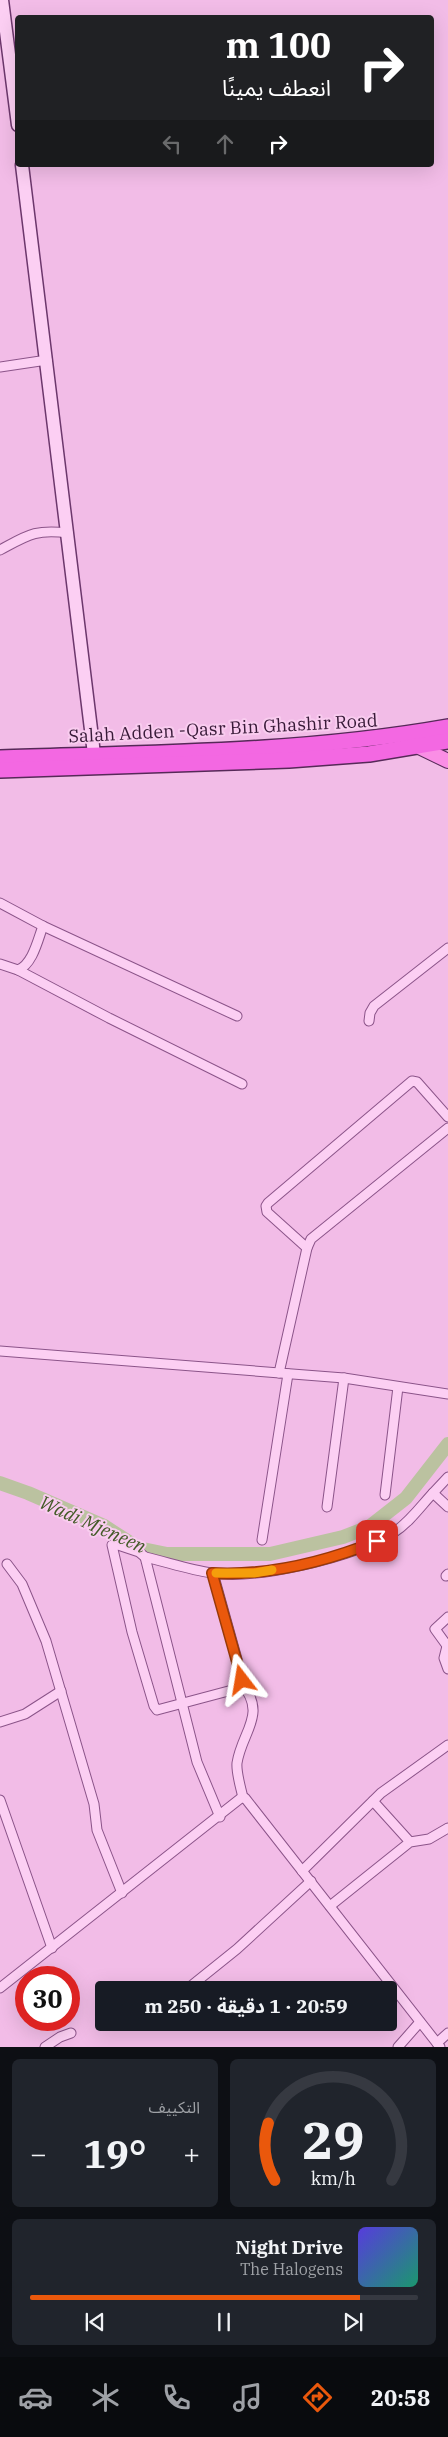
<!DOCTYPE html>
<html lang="ar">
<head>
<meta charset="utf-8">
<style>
	:root { --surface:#171b24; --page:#20242c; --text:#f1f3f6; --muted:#9ea1a6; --line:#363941; --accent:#ea580c }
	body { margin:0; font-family:"IBM Plex Serif","Noto Sans Arabic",serif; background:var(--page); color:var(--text); direction:rtl; height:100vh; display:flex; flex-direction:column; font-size:19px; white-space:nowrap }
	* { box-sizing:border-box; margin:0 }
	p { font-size:16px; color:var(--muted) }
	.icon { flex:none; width:28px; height:28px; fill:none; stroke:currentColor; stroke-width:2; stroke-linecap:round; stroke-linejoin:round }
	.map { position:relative; height:2047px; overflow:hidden; direction:ltr }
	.panel { display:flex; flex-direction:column; gap:12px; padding:12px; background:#0d0f14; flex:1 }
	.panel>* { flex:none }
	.hud { position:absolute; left:15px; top:15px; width:419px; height:152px; border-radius:5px; box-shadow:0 5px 20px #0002; direction:rtl; background:#202124; color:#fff; overflow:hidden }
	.speed { position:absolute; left:15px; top:1966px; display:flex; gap:10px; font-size:25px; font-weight:700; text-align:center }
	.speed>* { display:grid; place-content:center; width:65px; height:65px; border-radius:50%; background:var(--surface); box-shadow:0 5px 20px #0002; line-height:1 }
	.speed .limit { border:8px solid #d22; background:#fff; color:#111 }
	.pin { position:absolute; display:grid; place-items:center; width:42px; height:42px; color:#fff; margin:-21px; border-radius:10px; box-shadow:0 2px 8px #0006 }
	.me { position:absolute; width:55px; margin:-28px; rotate:346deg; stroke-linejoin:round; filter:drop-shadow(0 0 4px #0008) }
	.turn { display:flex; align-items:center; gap:18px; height:105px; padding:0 20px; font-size:22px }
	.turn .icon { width:65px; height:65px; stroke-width:2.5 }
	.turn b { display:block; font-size:35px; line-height:42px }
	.lanes { display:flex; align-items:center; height:48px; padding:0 20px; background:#0003; justify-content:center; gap:25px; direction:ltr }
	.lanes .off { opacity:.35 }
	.big { font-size:38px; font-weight:700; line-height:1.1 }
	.panel .widget { flex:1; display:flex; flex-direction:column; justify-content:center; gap:8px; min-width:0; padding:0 18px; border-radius:8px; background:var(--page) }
	.panel .dial { align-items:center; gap:0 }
	.dial svg { height:130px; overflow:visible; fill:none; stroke:var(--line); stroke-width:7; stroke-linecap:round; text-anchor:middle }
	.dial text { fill:var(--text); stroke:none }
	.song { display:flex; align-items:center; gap:15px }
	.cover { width:60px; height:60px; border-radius:8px; background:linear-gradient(135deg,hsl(250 70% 55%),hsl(160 70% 35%)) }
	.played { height:5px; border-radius:2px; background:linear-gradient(90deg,var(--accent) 85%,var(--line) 85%) }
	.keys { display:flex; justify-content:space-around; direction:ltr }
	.heat { display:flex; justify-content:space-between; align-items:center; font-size:28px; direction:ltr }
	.panel .tiles { flex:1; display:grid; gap:12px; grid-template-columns:1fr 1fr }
	.widget:last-child { grid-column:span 2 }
	.trip { position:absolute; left:95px; top:1981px; width:302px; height:50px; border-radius:5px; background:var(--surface); box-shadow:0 5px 20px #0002; font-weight:700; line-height:50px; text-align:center; direction:rtl }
	.dock { display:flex; height:80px; justify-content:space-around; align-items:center; background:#090b0e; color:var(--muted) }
	.dock .icon { width:35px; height:35px }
	.dock .active { color:var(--accent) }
	.dock b { font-size:22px; color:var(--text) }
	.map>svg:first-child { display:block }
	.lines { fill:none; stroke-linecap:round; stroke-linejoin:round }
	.river { stroke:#bbc2a0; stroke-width:14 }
	.minor-casing { stroke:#8b5489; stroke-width:11 }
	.secondary-casing { stroke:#6c376c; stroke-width:15 }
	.primary-casing { stroke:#562958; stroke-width:16 }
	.trunk-casing { stroke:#562958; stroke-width:18 }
	.minor { stroke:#fccff3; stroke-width:9 }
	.secondary { stroke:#fccff3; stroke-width:12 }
	.primary { stroke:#fa8ee5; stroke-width:14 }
	.trunk { stroke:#f368e2; stroke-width:15 }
	.route-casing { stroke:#983908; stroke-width:12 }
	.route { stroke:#ea580c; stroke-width:9 }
	.slow { stroke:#f59e0b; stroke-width:9 }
	.labels { text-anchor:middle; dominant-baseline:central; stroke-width:4; stroke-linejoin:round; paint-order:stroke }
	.street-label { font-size:18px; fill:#381a38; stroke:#f9ccef }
	.water-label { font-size:19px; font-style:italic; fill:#445a28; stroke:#f9ccef }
</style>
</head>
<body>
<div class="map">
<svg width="448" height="2047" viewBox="0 0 448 2047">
	<rect width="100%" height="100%" fill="#f2bce7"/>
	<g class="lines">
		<path class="river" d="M0 1483 28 1493 104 1526 138 1548 167 1554H270L343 1537 369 1527 406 1498 448 1444"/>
		<defs>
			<g id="minor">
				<path d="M0 367 47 360"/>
				<path d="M0 550C28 535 35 529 68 533"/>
				<path d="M0 903 43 926 237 1016"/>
				<path d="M0 964 18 970C33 964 38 939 43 926"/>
				<path d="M18 970 109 1018 242 1084"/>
				<path d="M369 1021 370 1013 374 1006 448 948"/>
				<path d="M307 1248 267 1212 266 1206 268 1203 412 1081 417 1082 448 1117"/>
				<path d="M0 1351 344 1378 448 1394"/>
				<path d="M279 1373 307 1248 311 1239 448 1128"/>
				<path d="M433 1493 448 1477"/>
				<path d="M385 1495 398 1387"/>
				<path d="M327 1507 344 1378"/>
				<path d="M262 1540 288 1374"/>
				<path d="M145 1557 139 1552 115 1544 112 1545 132 1632 154 1706 157 1710 236 1689 240 1686 242 1677 213 1573"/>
				<path d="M7 1564 22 1584 46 1641 94 1804 97 1830 122 1893"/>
				<path d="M446 1576 448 1574"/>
				<path d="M448 1617 435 1629 448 1647"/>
				<path d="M447 1646 444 1658 448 1669"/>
				<path d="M241 1683C268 1714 242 1731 237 1763 236 1773 241 1788 243 1798"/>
				<path d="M0 1722 25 1714 61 1691"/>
				<path d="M0 1800 52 1948"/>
				<path d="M373 1801 410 1842"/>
				<path d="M220 1817 197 1762 145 1557C167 1562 190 1570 212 1573 258 1580 353 1557 393 1533 409 1523 420 1507 433 1493L448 1507"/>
				<path d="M302 1871 381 1793 448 1745"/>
				<path d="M330 1906 410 1842 429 1839 448 1828"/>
				<path d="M0 1988 241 1798H245L440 2047"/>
				<path d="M186 1990 237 1949 311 1881"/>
				<path d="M437 2043 448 2033"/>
				<path d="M45 2047 60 2037 71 2033"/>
				<path d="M398 2047 420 2022"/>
			</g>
			<g id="secondary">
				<path d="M2 0 18 125"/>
				<path d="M22 165 94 754"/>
			</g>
			<path id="primary" d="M417 746 448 761"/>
			<g id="trunk">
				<path d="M0 758C149 753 301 753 448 727"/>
				<path d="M0 770 289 760 369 754 448 741"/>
			</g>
		</defs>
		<use href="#minor" class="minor-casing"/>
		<use href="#secondary" class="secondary-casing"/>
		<use href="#primary" class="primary-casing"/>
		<use href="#trunk" class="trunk-casing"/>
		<use href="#minor" class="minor"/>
		<use href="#secondary" class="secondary"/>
		<use href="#primary" class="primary"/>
		<use href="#trunk" class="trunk"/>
	</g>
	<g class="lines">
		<defs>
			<path id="route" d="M242 1680 212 1573C269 1576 325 1562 377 1541"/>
		</defs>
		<use href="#route" class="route-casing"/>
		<use href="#route" class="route"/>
		<path class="slow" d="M216 1573H254L272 1570"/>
	</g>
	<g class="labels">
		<g class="street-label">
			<text transform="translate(223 728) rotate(-3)">Salah Adden -Qasr Bin Ghashir Road</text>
		</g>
		<g class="water-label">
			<text transform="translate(93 1524) rotate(24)">Wadi Mjeneen</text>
		</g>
	</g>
</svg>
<div class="speed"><div class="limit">30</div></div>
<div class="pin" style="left:377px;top:1541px;background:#d93025"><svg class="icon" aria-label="arrive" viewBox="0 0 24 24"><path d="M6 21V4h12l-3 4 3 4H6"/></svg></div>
<svg class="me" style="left:242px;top:1680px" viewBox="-20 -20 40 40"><path d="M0-17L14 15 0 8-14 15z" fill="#ea580c" stroke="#fff" stroke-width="4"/></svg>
<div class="trip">20:59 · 1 دقيقة · 250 m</div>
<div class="hud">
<div class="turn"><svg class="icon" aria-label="right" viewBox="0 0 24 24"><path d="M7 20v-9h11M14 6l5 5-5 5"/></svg><div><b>100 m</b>انعطف يمينًا</div></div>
<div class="lanes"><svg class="icon off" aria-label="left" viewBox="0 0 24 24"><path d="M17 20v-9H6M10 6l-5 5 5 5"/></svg><svg class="icon off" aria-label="ahead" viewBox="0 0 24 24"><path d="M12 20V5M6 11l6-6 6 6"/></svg><svg class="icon" aria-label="right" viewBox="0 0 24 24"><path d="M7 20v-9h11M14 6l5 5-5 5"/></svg></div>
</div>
</div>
<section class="panel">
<div class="tiles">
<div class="widget dial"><svg viewBox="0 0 100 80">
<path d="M14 69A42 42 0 1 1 86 69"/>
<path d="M14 69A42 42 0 0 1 10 34" stroke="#ea580c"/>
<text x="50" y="56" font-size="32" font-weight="700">29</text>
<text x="50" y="72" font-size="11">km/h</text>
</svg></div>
<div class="widget"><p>التكييف</p>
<div class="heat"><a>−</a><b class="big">19°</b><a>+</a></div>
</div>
<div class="widget">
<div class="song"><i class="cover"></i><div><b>Night Drive</b><p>The Halogens</p></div></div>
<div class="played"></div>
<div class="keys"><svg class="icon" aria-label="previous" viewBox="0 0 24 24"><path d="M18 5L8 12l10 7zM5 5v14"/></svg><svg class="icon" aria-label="pause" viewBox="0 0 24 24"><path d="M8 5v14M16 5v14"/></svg><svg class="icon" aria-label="next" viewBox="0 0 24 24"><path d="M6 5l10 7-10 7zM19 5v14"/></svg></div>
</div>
</div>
</section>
<nav class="dock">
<b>20:58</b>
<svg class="icon active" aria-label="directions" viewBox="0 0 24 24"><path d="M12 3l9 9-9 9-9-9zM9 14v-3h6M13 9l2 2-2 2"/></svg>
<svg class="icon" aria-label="music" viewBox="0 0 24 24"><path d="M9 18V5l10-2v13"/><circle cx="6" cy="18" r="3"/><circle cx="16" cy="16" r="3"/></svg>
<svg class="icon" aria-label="phone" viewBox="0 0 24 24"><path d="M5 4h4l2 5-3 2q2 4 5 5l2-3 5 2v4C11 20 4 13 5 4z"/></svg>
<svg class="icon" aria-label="climate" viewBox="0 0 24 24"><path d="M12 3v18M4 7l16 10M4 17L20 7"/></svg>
<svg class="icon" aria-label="car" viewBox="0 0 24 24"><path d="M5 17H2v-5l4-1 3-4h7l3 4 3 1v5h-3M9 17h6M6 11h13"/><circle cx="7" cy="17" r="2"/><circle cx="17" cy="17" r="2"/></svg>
</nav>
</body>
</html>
